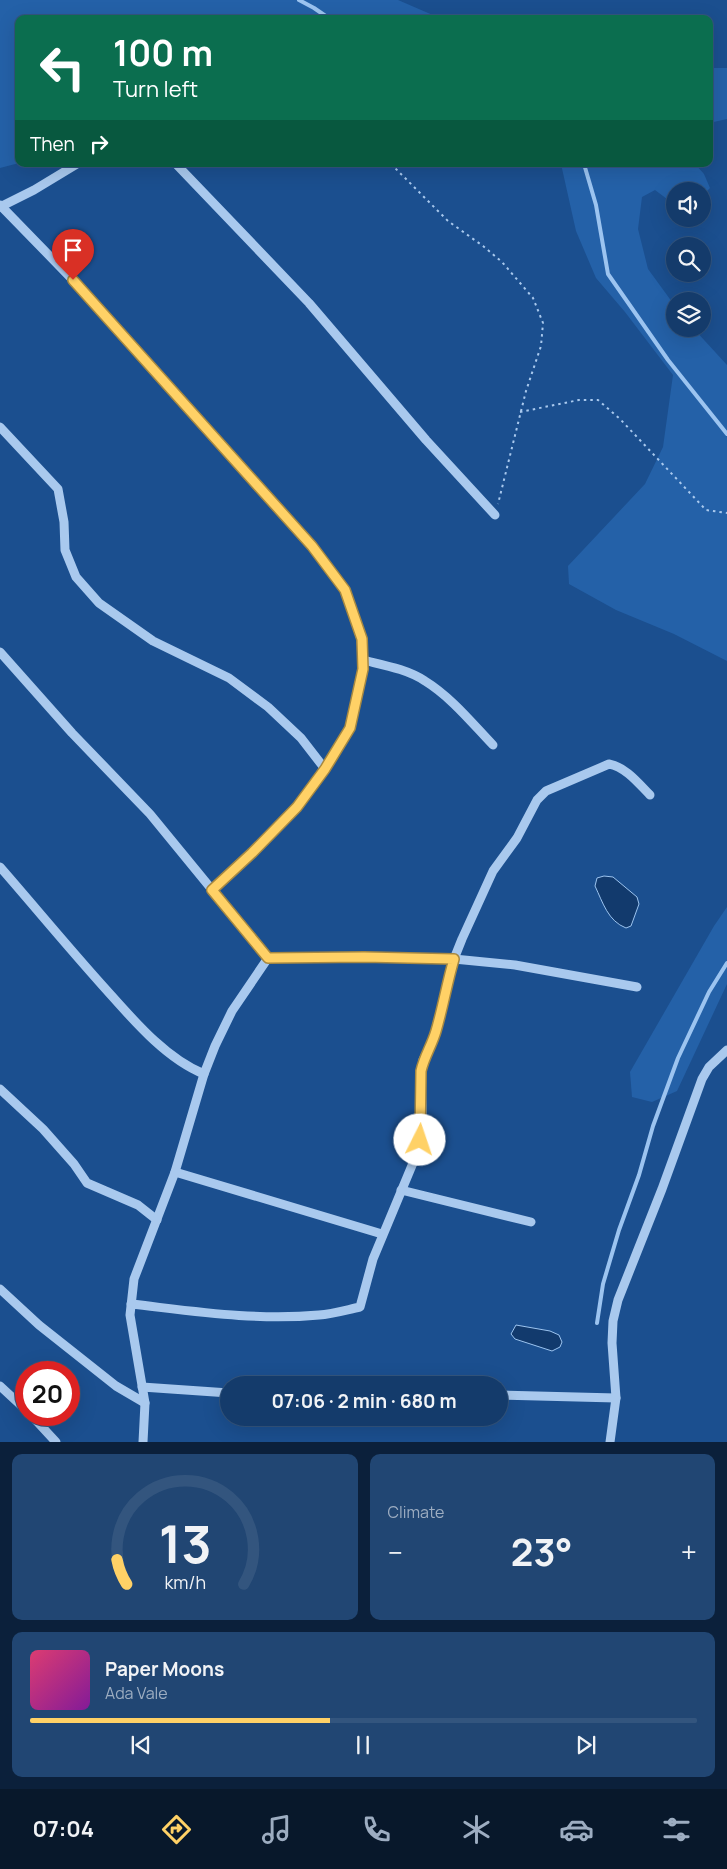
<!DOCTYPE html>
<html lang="en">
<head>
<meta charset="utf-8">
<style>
	:root { --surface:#143b6b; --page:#214673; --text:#f1f3f6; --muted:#9dadc1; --line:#33557e; --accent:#ffd166 }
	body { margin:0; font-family:Manrope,sans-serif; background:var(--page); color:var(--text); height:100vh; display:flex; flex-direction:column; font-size:19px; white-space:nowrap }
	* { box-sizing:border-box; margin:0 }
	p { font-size:16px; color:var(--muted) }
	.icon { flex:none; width:28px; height:28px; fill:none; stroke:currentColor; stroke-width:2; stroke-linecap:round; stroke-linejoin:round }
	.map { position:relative; height:1442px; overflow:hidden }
	.sheet { display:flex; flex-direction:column; gap:12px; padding:12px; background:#0b203b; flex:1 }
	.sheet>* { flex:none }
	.guide { position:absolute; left:15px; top:15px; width:698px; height:152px; border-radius:10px; box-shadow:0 5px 20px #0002,0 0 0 1px var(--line); background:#0b6e4f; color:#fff; overflow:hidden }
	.buttons { position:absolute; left:666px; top:182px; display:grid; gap:10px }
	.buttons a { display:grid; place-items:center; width:45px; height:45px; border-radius:50%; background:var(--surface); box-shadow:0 5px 20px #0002,0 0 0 1px var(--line); font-size:25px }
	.speed { position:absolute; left:15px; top:1361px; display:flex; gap:10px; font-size:25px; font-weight:700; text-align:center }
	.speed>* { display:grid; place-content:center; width:65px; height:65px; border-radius:50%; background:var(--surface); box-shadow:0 5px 20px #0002,0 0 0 1px var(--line); line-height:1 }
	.speed .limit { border:8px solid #d22; background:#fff; color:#111 }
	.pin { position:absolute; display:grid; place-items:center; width:42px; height:42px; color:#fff; margin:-51px -21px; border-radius:50% 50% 50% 0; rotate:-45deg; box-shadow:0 0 5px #0007 }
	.pin .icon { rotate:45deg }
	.me { position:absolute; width:55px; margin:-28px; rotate:4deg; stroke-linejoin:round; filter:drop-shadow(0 0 4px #0008) }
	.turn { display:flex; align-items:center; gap:18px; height:105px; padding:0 15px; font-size:22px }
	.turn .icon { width:65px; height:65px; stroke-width:2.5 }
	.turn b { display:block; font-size:35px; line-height:42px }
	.then { display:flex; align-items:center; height:48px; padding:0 15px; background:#0003; gap:10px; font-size:19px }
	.big { font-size:38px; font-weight:700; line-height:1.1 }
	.sheet .card { flex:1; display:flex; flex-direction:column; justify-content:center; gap:8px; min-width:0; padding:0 18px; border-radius:10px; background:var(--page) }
	.sheet .dial { align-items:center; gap:0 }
	.dial svg { height:130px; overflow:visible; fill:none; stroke:var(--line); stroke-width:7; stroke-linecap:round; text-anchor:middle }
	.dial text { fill:var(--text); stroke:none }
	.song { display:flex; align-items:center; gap:15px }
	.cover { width:60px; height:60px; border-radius:8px; background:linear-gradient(135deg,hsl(340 70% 55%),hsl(290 70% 35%)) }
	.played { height:5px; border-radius:2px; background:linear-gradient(90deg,var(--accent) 45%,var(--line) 45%) }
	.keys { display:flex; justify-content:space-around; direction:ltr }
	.heat { display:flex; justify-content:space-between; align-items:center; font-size:28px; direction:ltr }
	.sheet .tiles { flex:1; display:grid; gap:12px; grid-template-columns:1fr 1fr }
	.card:last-child { grid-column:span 2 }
	.trip { position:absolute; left:220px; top:1376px; width:288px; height:50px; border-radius:25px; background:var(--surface); box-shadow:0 5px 20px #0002,0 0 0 1px var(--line); font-weight:700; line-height:50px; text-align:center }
	.menu { display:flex; height:80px; justify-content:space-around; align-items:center; background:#08182b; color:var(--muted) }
	.menu .icon { width:35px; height:35px }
	.menu .active { color:var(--accent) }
	.menu b { font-size:22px; color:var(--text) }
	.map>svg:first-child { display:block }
	.green { fill:#2461a8 }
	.water { fill:#123a6d; stroke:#9cc4f0 }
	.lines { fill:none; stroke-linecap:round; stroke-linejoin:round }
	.stream { stroke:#9cc4f0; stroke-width:4 }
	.path { stroke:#a9c9ee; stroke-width:2; stroke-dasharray:2.5 4; stroke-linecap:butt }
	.minor { stroke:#a9c9ee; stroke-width:9 }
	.route-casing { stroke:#a68842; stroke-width:12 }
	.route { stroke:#ffd166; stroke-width:9 }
</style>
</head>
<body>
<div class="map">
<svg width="727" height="1442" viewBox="0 0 727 1442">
	<rect width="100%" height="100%" fill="#1b4f8f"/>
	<g class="green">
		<path d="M0 0H398L442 19H19V163L0 168Z"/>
		<path d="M709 68H727V119L709 123Z"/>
		<path d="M561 164H695L704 174 710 188 703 195 702 191H675V205L655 190 642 197 638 229 648 269 675 306V329H694L727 365V661L674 634 616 610 569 584 568 566 645 484 663 447 673 375 625 312 596 278 576 231Z"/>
		<path d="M727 907V984L677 1091 652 1102 632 1097 630 1072 714 926Z"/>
	</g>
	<g class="water">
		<path d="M604 876 613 877 637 897 639 904 631 926 626 928C608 921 603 903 595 886L597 878Z"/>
		<path d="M516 1325 550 1331 559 1335 562 1342 560 1347 552 1351 515 1339 511 1334Z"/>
	</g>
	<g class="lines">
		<g class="stream">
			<path d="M299 0 314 8 330 19"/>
			<path d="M584 164 596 205 608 274 668 360 727 434"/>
			<path d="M597 1323 603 1284 619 1230 639 1175 653 1126 678 1058 709 992 727 963"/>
		</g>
		<g class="path">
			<path d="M391 164 448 221 483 246 502 262 533 298 543 323 541 346 526 391 498 504"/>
			<path d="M520 412 579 400H598L620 419 706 510 727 513"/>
		</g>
		<g class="minor">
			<path d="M176 164 309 303 426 440 495 515"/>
			<path d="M0 205 73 280 312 546 345 590 361 639 363 669 350 728 325 769 297 807 252 853 212 890"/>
			<path d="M0 207 34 190 77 164"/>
			<path d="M0 427 58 489 64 522 65 550 76 577 99 603 153 641 229 678 268 707 301 738 325 769"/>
			<path d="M0 652 72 733 150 814 268 958"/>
			<path d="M363 660C383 665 407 669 425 681 451 697 472 723 493 745"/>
			<path d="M0 867C34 906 67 946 102 985 130 1016 164 1058 204 1074"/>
			<path d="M0 1089 43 1129 74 1164 87 1183 138 1205 157 1220"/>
			<path d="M175 1172 382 1234"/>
			<path d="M401 1190 531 1222"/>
			<path d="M0 1289 39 1325 116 1386 145 1403"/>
			<path d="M131 1304C193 1311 256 1321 319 1315 332 1314 346 1310 360 1307L373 1259 413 1163 420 1140 422 1113 421 1071 423 1060 430 1047 436 1029 454 959 515 965 637 987"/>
			<path d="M0 1386 26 1410"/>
			<path d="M142 1387 229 1393"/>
			<path d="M499 1395 616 1398"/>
			<path d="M31 1415 56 1442"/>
			<path d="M143 1442 145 1403 130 1315 134 1279 175 1172 204 1074 215 1046 232 1011 268 958 363 957 454 959 462 939 493 871 517 838 537 800 546 791 609 764C626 767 639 784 650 795"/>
			<path d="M610 1442 616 1398 612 1343 613 1321 618 1300 662 1189 702 1079 709 1067 727 1050"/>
		</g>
	</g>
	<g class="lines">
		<defs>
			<path id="route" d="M73 280 312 546 345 590 362 639 363 669 350 728 325 769 297 807 252 853 212 890 268 958 364 957 454 959C447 983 443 1007 436 1031 432 1045 424 1057 421 1071L420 1140"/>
		</defs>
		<use href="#route" class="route-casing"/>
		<use href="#route" class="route"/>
	</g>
</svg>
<div class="buttons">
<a><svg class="icon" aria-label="sound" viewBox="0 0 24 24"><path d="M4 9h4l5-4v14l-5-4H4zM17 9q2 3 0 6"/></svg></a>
<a><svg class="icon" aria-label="search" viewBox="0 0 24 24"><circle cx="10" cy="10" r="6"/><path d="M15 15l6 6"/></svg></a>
<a><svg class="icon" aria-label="layers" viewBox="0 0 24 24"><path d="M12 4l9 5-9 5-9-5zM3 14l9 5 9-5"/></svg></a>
</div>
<div class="speed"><div class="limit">20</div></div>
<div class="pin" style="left:73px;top:280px;background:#d93025"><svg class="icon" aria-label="arrive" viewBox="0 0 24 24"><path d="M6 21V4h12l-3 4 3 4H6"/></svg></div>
<svg class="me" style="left:420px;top:1140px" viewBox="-20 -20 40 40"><circle r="19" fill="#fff"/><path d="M0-13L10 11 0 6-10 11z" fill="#ffd166"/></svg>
<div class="trip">07:06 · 2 min · 680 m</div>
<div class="guide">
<div class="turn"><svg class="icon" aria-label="left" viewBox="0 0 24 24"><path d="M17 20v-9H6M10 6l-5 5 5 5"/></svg><div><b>100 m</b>Turn left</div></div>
<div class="then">Then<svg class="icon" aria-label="right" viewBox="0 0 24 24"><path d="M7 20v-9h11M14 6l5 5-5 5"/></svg></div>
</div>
</div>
<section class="sheet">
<div class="tiles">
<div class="card dial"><svg viewBox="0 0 100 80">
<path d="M14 69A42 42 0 1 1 86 69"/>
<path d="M14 69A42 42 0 0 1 8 54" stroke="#ffd166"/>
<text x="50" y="56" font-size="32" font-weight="700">13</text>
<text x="50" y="72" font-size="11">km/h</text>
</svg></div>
<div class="card"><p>Climate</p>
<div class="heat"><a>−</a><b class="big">23°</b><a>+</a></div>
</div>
<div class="card">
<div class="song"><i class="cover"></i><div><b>Paper Moons</b><p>Ada Vale</p></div></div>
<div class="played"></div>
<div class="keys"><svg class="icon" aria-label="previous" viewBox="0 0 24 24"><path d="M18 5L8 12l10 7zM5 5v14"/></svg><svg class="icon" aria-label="pause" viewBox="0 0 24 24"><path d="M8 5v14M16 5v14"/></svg><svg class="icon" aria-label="next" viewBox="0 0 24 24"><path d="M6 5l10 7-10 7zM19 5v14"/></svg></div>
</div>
</div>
</section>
<nav class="menu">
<b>07:04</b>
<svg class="icon active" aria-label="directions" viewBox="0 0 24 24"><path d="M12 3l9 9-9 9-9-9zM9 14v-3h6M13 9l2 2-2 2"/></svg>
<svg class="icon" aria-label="music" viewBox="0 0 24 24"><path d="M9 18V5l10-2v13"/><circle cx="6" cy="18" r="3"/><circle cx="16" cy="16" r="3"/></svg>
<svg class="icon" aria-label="phone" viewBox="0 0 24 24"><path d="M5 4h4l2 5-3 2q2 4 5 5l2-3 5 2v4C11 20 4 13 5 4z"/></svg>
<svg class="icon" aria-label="climate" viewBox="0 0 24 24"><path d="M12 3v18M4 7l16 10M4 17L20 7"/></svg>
<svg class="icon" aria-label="car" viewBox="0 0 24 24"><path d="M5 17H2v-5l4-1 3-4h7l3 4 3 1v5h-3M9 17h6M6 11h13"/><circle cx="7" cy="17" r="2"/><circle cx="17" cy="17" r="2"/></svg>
<svg class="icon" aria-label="filters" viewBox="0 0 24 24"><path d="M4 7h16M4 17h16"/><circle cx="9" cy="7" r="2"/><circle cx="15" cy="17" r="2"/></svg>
</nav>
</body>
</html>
